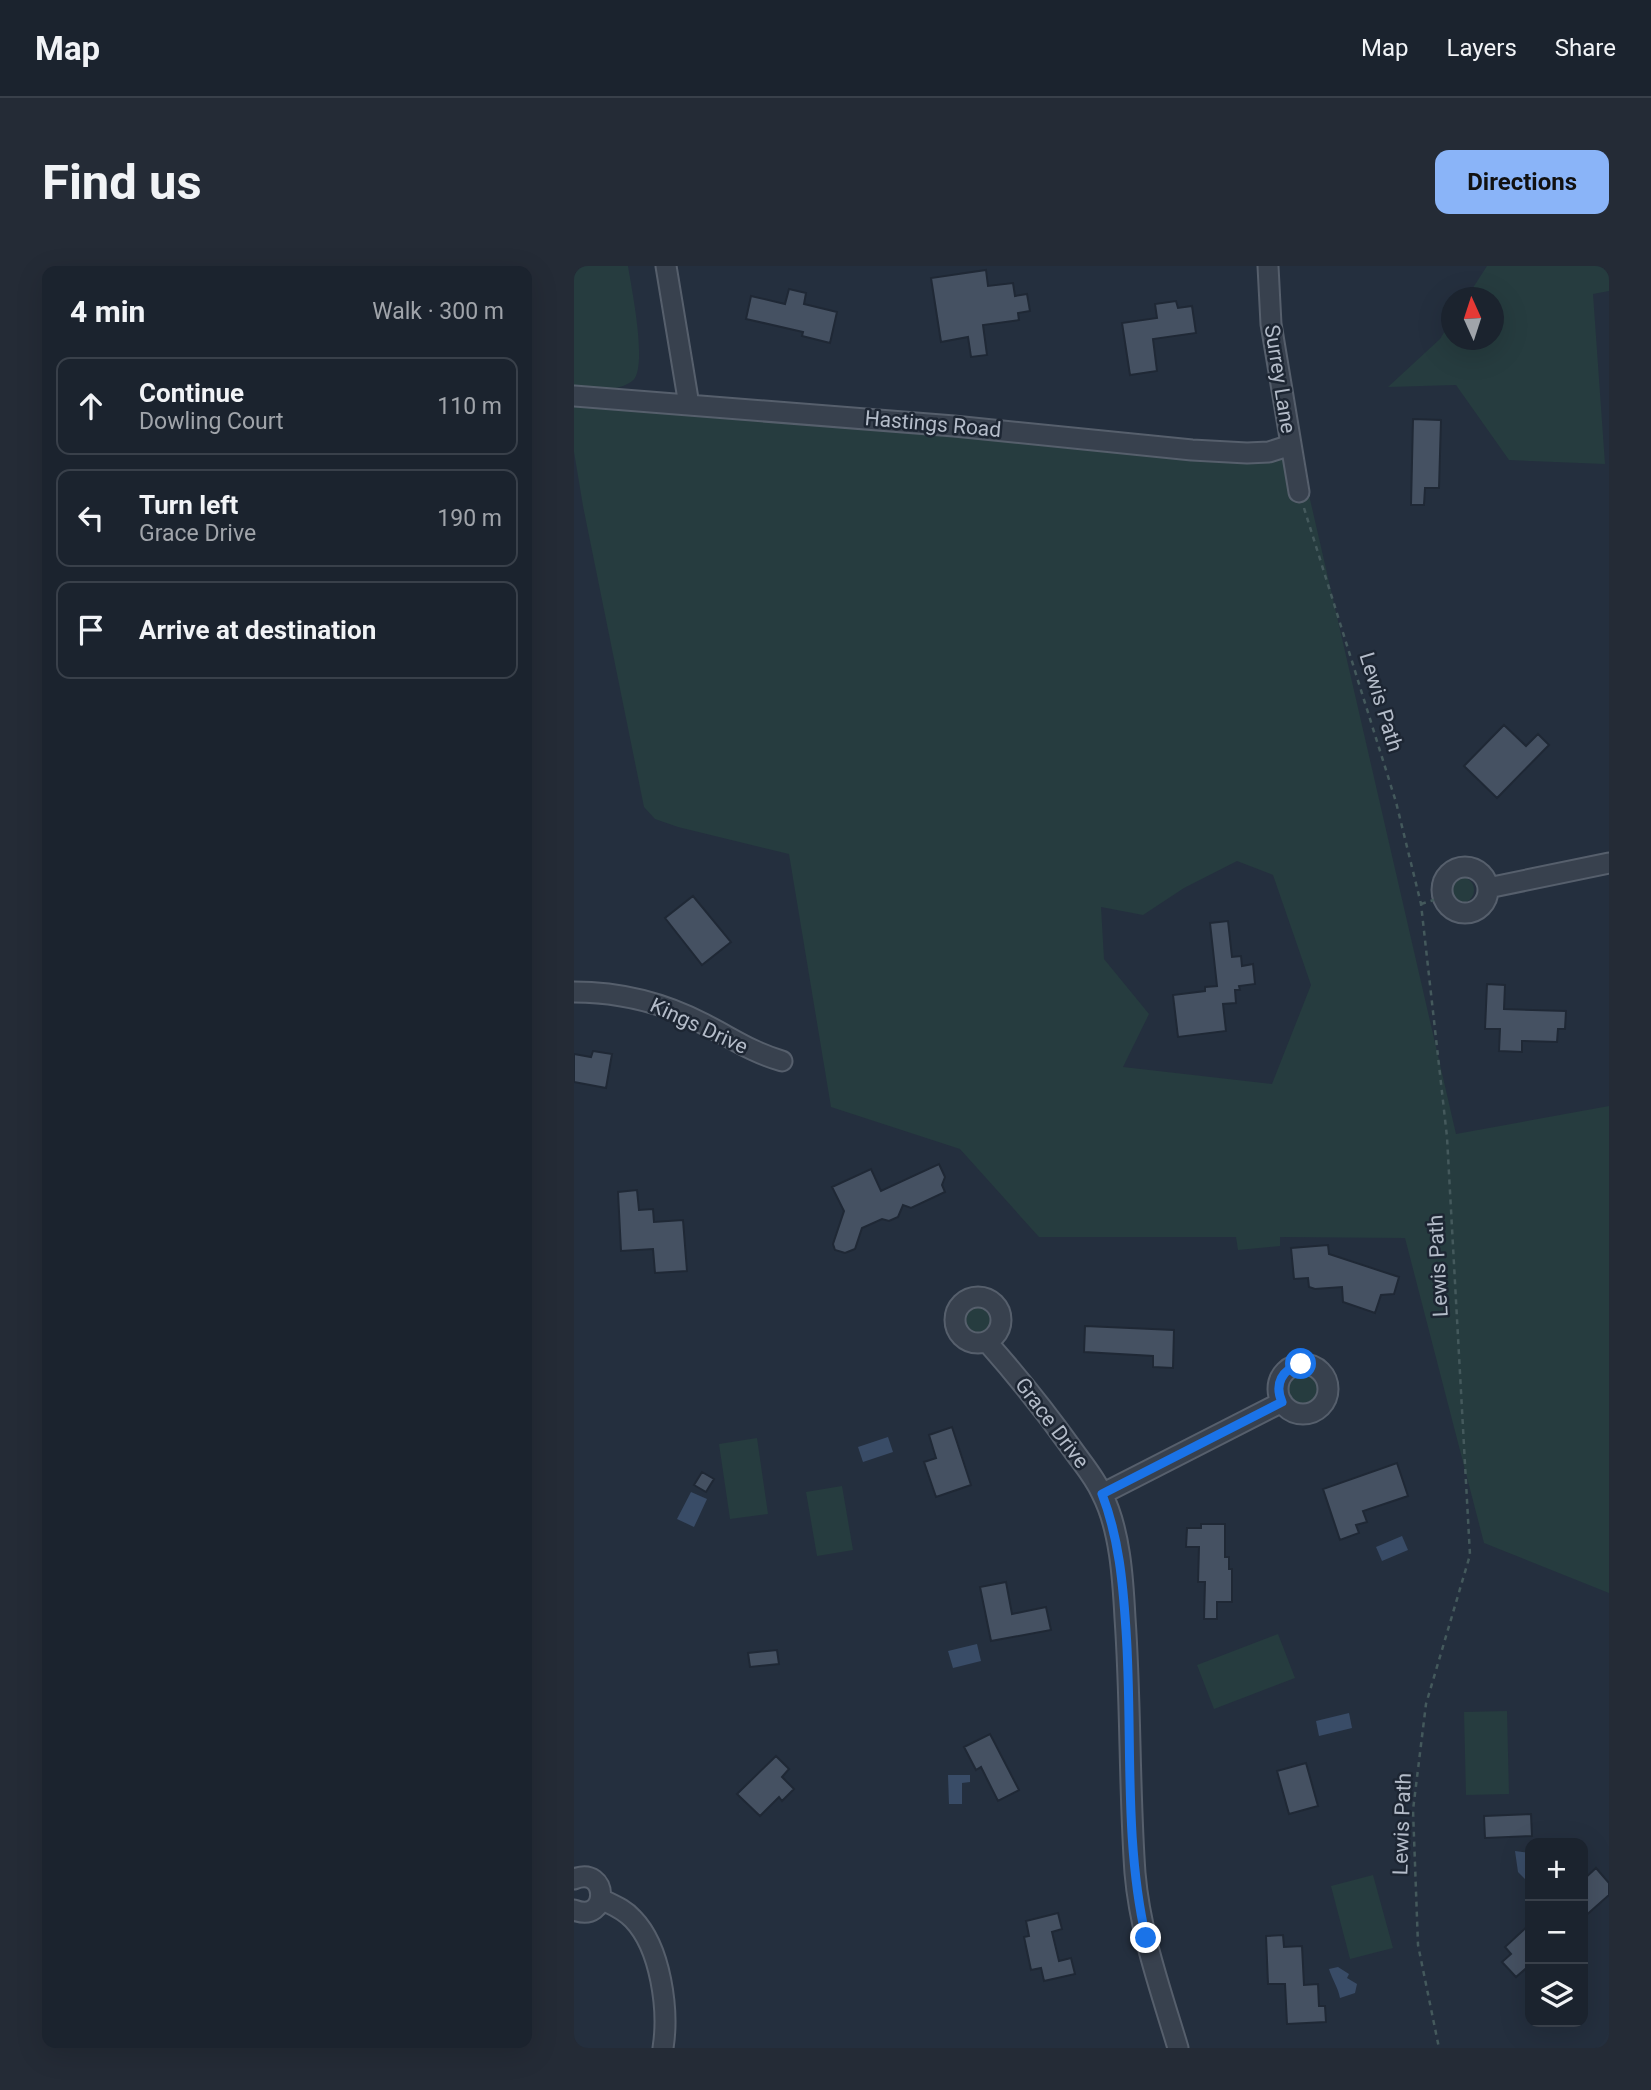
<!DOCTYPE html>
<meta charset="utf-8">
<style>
:root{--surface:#1b232e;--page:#242b36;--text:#f1f3f6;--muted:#a0a4aa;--line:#39404a;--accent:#8ab4f8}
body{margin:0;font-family:Roboto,sans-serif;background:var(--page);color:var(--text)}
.controls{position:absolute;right:21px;bottom:21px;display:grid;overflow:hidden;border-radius:14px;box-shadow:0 7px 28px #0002}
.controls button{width:63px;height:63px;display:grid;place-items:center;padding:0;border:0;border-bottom:2px solid var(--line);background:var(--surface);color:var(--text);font:35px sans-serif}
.compass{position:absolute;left:867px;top:21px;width:63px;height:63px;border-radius:50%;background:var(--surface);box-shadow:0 7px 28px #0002;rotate:357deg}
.stop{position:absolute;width:21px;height:21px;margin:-16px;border:5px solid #1a73e8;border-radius:50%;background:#fff}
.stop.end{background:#1a73e8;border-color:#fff;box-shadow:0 2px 7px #0008}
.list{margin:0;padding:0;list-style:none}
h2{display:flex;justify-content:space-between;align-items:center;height:91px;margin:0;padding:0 28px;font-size:30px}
h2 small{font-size:23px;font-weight:400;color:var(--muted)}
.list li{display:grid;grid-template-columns:46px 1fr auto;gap:21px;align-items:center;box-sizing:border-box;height:98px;margin:0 14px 14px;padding:0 14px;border:2px solid var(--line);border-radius:14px}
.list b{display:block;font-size:26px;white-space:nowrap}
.list p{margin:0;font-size:23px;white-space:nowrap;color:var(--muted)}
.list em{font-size:23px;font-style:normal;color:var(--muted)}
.icon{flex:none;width:38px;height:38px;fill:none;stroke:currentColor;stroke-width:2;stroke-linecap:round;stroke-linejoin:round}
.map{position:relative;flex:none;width:1035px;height:1782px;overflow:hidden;border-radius:14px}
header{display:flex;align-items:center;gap:42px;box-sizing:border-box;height:98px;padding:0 35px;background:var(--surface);border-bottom:2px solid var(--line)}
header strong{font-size:33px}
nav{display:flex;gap:38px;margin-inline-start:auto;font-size:24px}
.intro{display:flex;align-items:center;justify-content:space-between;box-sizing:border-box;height:168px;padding:0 42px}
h1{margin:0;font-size:49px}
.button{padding:18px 32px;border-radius:14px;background:var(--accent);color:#111;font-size:24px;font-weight:700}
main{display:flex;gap:42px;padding:0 42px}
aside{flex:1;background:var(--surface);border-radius:14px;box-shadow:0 7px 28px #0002}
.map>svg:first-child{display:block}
.green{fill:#263c3f;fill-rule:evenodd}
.water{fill:#394c67}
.building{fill:#455162;stroke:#1f2835;stroke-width:2}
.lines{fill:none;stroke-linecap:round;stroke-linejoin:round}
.minor-casing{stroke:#565f6c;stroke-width:23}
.path{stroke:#44595c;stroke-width:2.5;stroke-dasharray:5 5;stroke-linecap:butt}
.minor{stroke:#38414e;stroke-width:19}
.route{stroke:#1a73e8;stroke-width:9}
.labels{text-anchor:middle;stroke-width:5;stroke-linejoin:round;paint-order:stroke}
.street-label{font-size:21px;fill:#b4bcc9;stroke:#1d2633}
</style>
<header>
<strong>Map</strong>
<nav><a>Map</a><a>Layers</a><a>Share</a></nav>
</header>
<div class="intro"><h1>Find us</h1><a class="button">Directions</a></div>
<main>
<aside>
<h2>4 min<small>Walk · 300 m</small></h2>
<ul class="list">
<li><svg class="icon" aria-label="ahead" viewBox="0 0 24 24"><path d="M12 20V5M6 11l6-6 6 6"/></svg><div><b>Continue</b><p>Dowling Court</p></div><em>110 m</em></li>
<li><svg class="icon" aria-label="left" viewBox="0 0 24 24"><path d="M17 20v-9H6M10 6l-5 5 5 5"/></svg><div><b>Turn left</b><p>Grace Drive</p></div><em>190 m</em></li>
<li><svg class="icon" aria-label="arrive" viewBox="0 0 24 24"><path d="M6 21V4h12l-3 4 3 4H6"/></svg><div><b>Arrive at destination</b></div></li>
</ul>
</aside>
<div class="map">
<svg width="1035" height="1782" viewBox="0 0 1035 1782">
<rect width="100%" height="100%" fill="#242f3e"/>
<path class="green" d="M0,0H54C58,25 71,88 62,110C60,115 54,118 49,120C35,126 16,121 0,120Z
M913,0H1035V25L1019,28L1031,198L935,194L882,119L814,121L866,73L877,55L878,74H920V32L893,31Z
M0,130L380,160L724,181L882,868L1035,840V1327L910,1277L831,972L706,971V980L664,984L662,971H465L386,883L257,841L215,588L104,561L81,553L70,541L9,240L0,186ZM663,595L699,609L737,719L698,818L549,801L575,748L530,693L527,641L569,649L610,622Z
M874 624a13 13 0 1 1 26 0a13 13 0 1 1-26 0Z
M386 1052a18 18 0 1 1 36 0a18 18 0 1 1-36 0Z
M709 1123a20 20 0 1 1 40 0a20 20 0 1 1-40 0Z
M183,1172L194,1248L156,1253L145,1178Z
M268,1220L279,1284L243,1290L232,1226Z
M704,1368L721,1412L640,1443L623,1399Z
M933,1445L935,1528L892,1529L890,1446Z
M799,1609L819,1682L776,1693L757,1620Z"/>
<path class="water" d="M314,1171L319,1186L289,1196L284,1181Z
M117,1226L133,1233L120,1261L103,1253Z
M828,1270L834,1284L808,1295L802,1281Z
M403,1378L407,1395L379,1402L374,1385Z
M775,1447L778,1462L745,1470L742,1455Z
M374,1509H396V1516L388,1517V1538H375Z
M941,1585L956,1587V1608L951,1613L944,1606Z
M764,1701L775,1708L773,1712L783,1718L781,1727L766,1732C764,1721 758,1713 755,1703Z"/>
<path class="building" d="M412,4L414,20L439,17L441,30L453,28L456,45L444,47L445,54L409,59L413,89L397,91L394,71L367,76L357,12Z
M215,23L232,27L230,38L263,46L256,77L228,70L229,66L172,53L177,30L211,38Z
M602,35L604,42L618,40L622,67L579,73L583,105L556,109L548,57L583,52L581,38Z
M839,153L867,154L865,222H851L850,239H837Z
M930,459L952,480L964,468L975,479L923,532L890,500Z
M119,630L157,676L128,699L91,652Z
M654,655L658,691L667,690L668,700L679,698L681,718L665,720L666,724H661L662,737L649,738L652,765L604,771L599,729L631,725V721L643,720L636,657Z
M913,718L931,719L930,743L992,745L991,763H984L983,776L948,775V786L925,785L926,763H911Z
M19,785L38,788L32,822L0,816V788L17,791Z
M365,898L371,911L368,919L371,926L337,942L329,939L324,951L315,955L308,953L288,962L281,983L271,987L261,984L259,978L270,945L258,921L297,903L307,925Z
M63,924L65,944L79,943L80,956L109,954L113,1005L81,1007L79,983L47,985L44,926Z
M754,979L755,988L825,1011L820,1028L807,1029L801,1047L769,1036L768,1021L741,1023L735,1021L734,1012L720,1013L717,982Z
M511,1060L600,1064L599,1102L579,1101V1090L510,1086Z
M378,1161L397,1219L362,1231L350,1196L362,1192L355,1169Z
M823,1197L834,1230L789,1245L793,1256L782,1259L785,1267L766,1274L749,1223Z
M128,1206L140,1213L132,1226L120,1219Z
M627,1258H651V1291H655V1303H658V1336H643V1353H630L631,1316H624L625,1281H612L613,1262H627Z
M432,1316L438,1348L472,1341L477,1364L417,1375L406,1321Z
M203,1384L205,1398L176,1401L174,1387Z
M416,1468L445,1524L424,1535L407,1501L402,1504L390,1481Z
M202,1490L215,1503L208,1511L220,1523L208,1535L205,1531L186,1550L163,1528Z
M732,1497L744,1540L715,1548L703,1505Z
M957,1548L958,1570L911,1572L910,1550Z
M1022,1602L1035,1617V1629L1009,1652V1614Z
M484,1647L488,1663L478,1666L485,1695L497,1692L501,1708L470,1715L467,1702L457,1704L450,1671L455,1670L452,1655Z
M956,1658V1699L942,1711L928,1696L937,1688L931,1681Z
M709,1669L710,1681L728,1680L730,1719L744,1718L745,1740H751L752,1756L713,1758L711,1718H694L692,1670Z"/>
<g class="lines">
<g class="minor-casing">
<path id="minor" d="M92,0L115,139
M694,0L697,58L725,226
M0,130L380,160L618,184L673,187L695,186L717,179
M868 624a23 23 0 1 1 46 0a23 23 0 1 1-46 0Z
M914,622L1035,597
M0,726C45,726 90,737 130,758C158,772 177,786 208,795
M381 1054a23 23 0 1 1 46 0a23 23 0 1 1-46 0Z
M413,1076C443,1110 472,1146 499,1184C509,1198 521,1212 528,1228C546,1263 549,1313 551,1352C557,1437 555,1522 561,1607C566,1667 587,1725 604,1782
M704 1123a25 25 0 1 1 50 0a25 25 0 1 1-50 0Z
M528,1228L708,1136
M0,1613C35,1599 36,1658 0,1644
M27,1633C39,1639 50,1643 59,1653C87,1682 95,1744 89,1782"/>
</g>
<path class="path" d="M730,242L822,536L847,638L873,871L896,1289L852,1438L839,1544L844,1679L865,1782
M847,638L869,631"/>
<use href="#minor" class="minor"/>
</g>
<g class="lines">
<path class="route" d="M572,1672C549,1572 559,1466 552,1364C549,1318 545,1272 528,1228L708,1136C700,1118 708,1103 727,1098"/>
</g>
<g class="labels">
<g class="street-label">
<text transform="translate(706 113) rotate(81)" y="7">Surrey Lane</text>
<text transform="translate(359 158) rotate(5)" y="7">Hastings Road</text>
<text transform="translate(807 436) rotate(73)" y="7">Lewis Path</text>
<text transform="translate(125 760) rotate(25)" y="7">Kings Drive</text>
<text transform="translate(864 1000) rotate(-93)" y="7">Lewis Path</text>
<text transform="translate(478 1157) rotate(53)" y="7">Grace Drive</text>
<text transform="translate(828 1558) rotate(-88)" y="7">Lewis Path</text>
</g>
</g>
</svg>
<div class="controls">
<button>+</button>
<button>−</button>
<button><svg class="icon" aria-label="layers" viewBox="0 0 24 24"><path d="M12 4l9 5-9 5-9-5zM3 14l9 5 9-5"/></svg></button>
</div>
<svg class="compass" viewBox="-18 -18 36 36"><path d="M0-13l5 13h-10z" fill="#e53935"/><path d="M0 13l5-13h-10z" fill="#a0a4aa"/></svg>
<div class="stop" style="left:727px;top:1098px"></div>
<div class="stop end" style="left:572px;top:1672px"></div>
</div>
</main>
